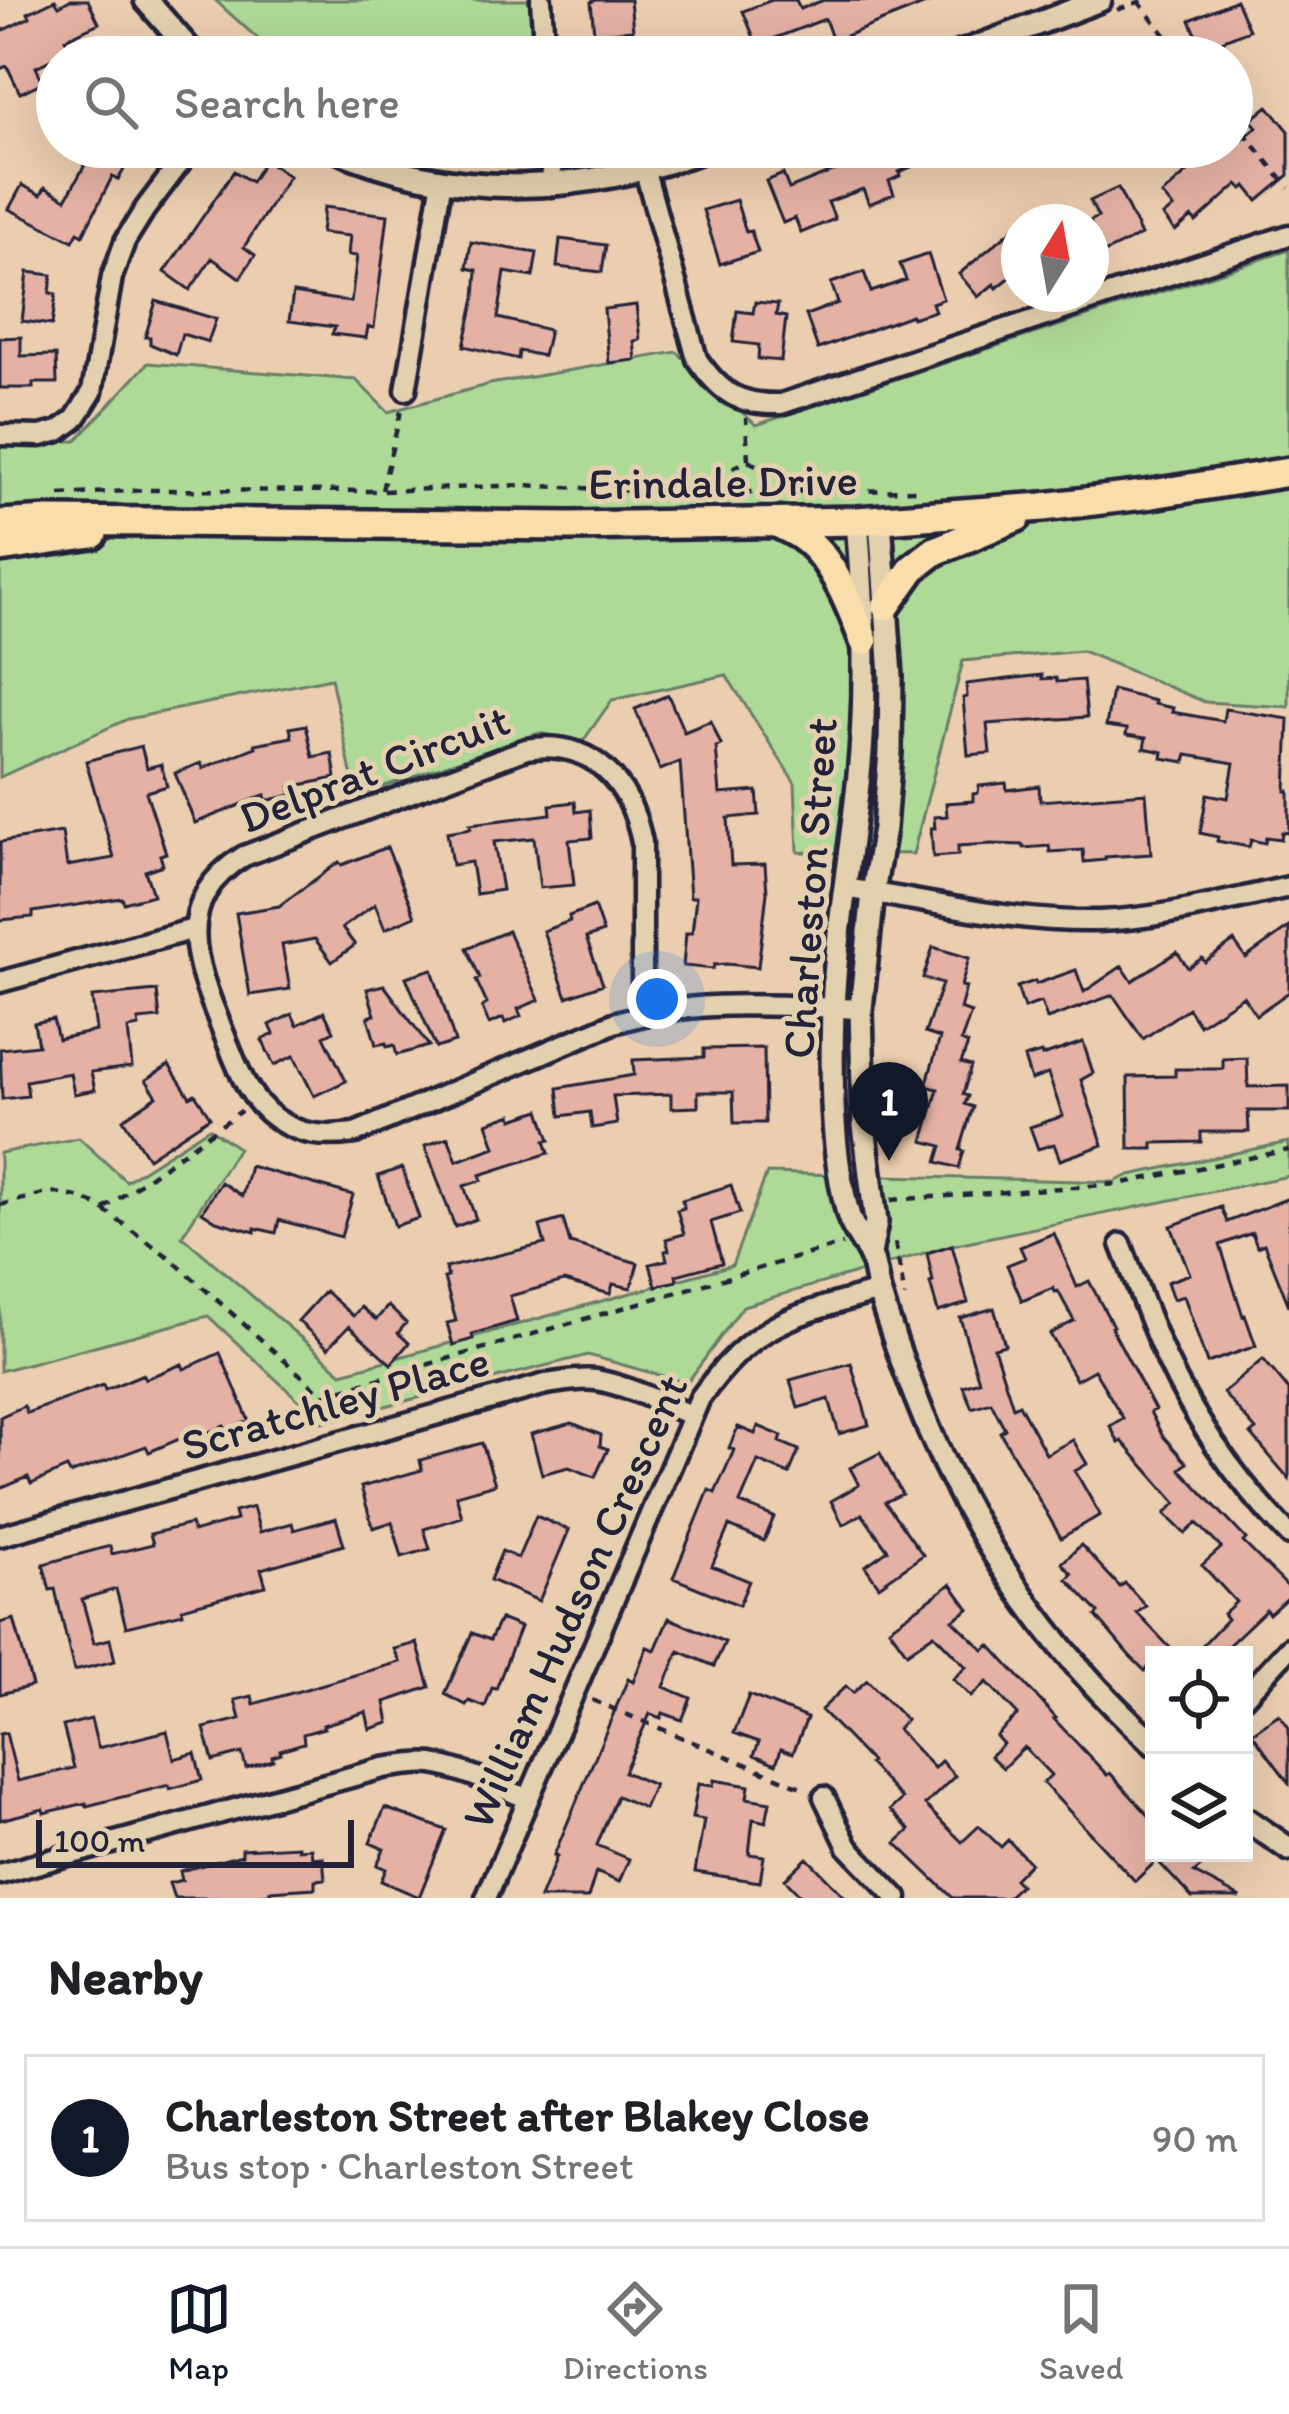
<!DOCTYPE html>
<meta charset="utf-8">
<style>
:root{--surface:#fff;--page:#f6f6f6;--text:#202124;--muted:#757577;--line:#e0e0e0;--accent:#111827}
body{margin:0;font-family:Itim,sans-serif;background:var(--page);color:var(--text)}
.controls{position:absolute;right:36px;bottom:36px;display:grid;overflow:hidden;border-radius:0px;box-shadow:0 12px 48px #0002}
.controls button{width:108px;height:108px;display:grid;place-items:center;padding:0;border:0;border-bottom:3px solid var(--line);background:var(--surface);color:var(--text);font:60px sans-serif}
.compass{position:absolute;left:1001px;top:204px;width:108px;height:108px;border-radius:50%;background:var(--surface);box-shadow:0 12px 48px #0002;rotate:11deg}
.scale{position:absolute;left:36px;bottom:30px;width:318px;box-sizing:border-box;padding-left:12px;border:6px solid #22223b;border-top:0;font-size:33px;line-height:42px;white-space:nowrap;color:#22223b;-webkit-text-stroke:9px #e3d0ae;paint-order:stroke}
.you{position:absolute;left:657px;top:999px;width:42px;height:42px;margin:-30px;border:9px solid #fff;border-radius:50%;background:#1a73e8;box-shadow:0 0 0 18px #1a73e833}
.badge{display:grid;place-items:center;width:78px;height:78px;border-radius:50%;background:var(--accent);color:#fff;font-size:39px;font-weight:700}
.pin{position:absolute;translate:-50% -99px;filter:drop-shadow(0 3px 6px #0008)}
.pin::after{content:'';position:absolute;top:63px;width:42px;height:36px;background:inherit;clip-path:polygon(0 0,100% 0,50% 100%)}
.list{margin:0;padding:0;list-style:none}
h2{display:flex;justify-content:space-between;align-items:center;height:156px;margin:0;padding:0 48px;font-size:51px}
h2 small{font-size:39px;font-weight:400;color:var(--muted)}
.list li{display:grid;grid-template-columns:78px 1fr auto;gap:36px;align-items:center;box-sizing:border-box;height:168px;margin:0 24px 24px;padding:0 24px;border:3px solid var(--line);border-radius:0px}
.list b{display:block;font-size:45px;white-space:nowrap}
.list p{margin:0;font-size:39px;white-space:nowrap;color:var(--muted)}
.list em{font-size:39px;font-style:normal;color:var(--muted)}
.icon{flex:none;width:66px;height:66px;fill:none;stroke:currentColor;stroke-width:2;stroke-linecap:round;stroke-linejoin:round}
.map{position:relative;flex:none;width:1289px;height:1898px;overflow:hidden}
.search{position:absolute;background:var(--surface);box-shadow:0 12px 48px #0002;left:36px;right:36px;top:36px;height:132px;display:flex;align-items:center;gap:30px;box-sizing:border-box;padding:0 42px;border-radius:66px;color:var(--muted);font-size:45px}
.sheet{height:348px;background:var(--surface)}
nav{display:flex;justify-content:space-around;align-items:center;box-sizing:border-box;height:168px;border-top:3px solid var(--line);background:var(--surface);font-size:33px;color:var(--muted)}
nav a{display:grid;justify-items:center;gap:6px}
nav .on{color:var(--accent)}
.map>svg:first-child{display:block}
.green{fill:#afd997;stroke:#687e69;stroke-width:3}
.building{fill:#e4b1a4;stroke:#22223b;stroke-width:3}
.lines{fill:none;stroke-linecap:round;stroke-linejoin:round}
.minor-casing{stroke:#22223b;stroke-width:27}
.tertiary-casing{stroke:#22223b;stroke-width:30}
.primary-casing{stroke:#22223b;stroke-width:36}
.path{stroke:#22223b;stroke-width:4.5;stroke-dasharray:9 9;stroke-linecap:butt}
.minor{stroke:#e3d0ae;stroke-width:18}
.tertiary{stroke:#e3d0ae;stroke-width:21}
.primary{stroke:#f9deab;stroke-width:27}
.labels{text-anchor:middle;stroke-width:10;stroke-linejoin:round;paint-order:stroke}
.street-label{font-size:45px;fill:#22223b;stroke:#e3d0ae}
</style>
<div class="map">
<svg width="1289" height="1898" viewBox="0 0 1289 1898">
<rect width="100%" height="100%" fill="#ebcdaf"/>
<filter id="ink" filterUnits="userSpaceOnUse"><feTurbulence type="fractalNoise" baseFrequency=".00833" numOctaves="2"/><feDisplacementMap in="SourceGraphic" scale="24" xChannelSelector="R" yChannelSelector="G"/><feConvolveMatrix kernelMatrix="1 2 1 2 8 2 1 2 1" color-interpolation-filters="sRGB"/></filter>
<g filter="url(#ink)">
<path class="green" d="M215,0H544L545,57H278Z
M1289,250V707L1205,702L1082,651L963,661L913,854L798,852L795,783L726,675L612,700L583,741L539,733L356,796L331,678L128,719L0,777V441H76L148,363L356,380L388,412L490,384L677,352L756,425Z
M209,1128L238,1148L182,1236L342,1373L732,1265L767,1173L1114,1182L1130,1175L1289,1142V1176L952,1245L743,1306L687,1383L588,1355L322,1422L208,1316L0,1371V1153L79,1138L126,1181Z"/>
<path class="building" d="M55,0L59,6L70,0H88L99,23L65,39L71,50L36,67L43,82L20,93L7,66L0,69V32L30,17L28,13Z
M596,0H630L633,30L594,33L591,2Z
M772,0H796L800,9L824,0L933,1L833,41L825,19L757,45L743,11Z
M1236,0L1249,30L1202,49L1190,20Z
M1268,106L1289,131V175L1258,201L1246,186L1243,189L1238,184L1196,222L1192,217L1175,231L1163,216L1173,208L1162,195L1208,154L1215,162L1257,127L1251,120Z
M95,147H108L130,159L118,180L112,177L83,235L78,232L73,241L9,209L22,185L41,195L45,187L66,199Z
M865,147H958L899,172L900,176L889,181L894,194L869,204L863,189L828,202L835,219L801,233L795,218L783,223L766,181L783,174L789,189L844,167L840,157Z
M265,160L289,176L244,247L255,255L240,278L212,258L190,290L165,272L234,171L251,182Z
M1118,188L1141,235L1102,254L1091,230V222H1088L1098,217L1090,201Z
M736,200L746,232L751,231L758,252L720,264L703,210Z
M324,207L388,215L374,328L368,327L366,338L332,334L335,327L289,321L293,293L351,302L357,256L348,255L350,236L321,233Z
M1019,224V270L997,288L994,284L978,297L959,274Z
M560,239L606,245L602,272L557,267Z
M471,242L537,253L533,277L505,272L498,318L549,330L543,356L519,351L518,359L464,346L475,298L477,270L467,268Z
M928,254L943,299L932,303L935,311L912,318L911,315L818,349L806,315L838,303L831,283L864,272L871,292L906,280L900,264Z
M28,272L52,275L50,293L56,294L52,325L22,321Z
M156,301L216,319L208,342L182,334L176,355L150,344V337H145Z
M755,302L778,304L776,315L786,317L781,361L758,359L759,345L733,342L737,311L753,313Z
M636,305L640,340L634,341L636,360L609,363L604,309Z
M21,337V356L56,355L57,383H33V388H0V338Z
M1042,675V679L1056,678L1057,682L1083,680L1087,717L987,724L990,753L968,755L963,698L967,697L966,684Z
M1112,690L1155,701L1154,704L1173,708L1172,712L1223,721L1225,709L1289,719L1286,791H1289V833L1282,832L1281,839L1266,837L1265,843L1251,840L1249,847L1217,841L1218,837L1200,833L1207,794L1228,798L1234,763L1187,755L1185,762L1162,758L1163,752L1144,748L1146,738L1126,735L1127,729L1106,726Z
M668,695L684,732L711,721L721,745L716,747L720,794L757,791L759,815L728,818L731,865L765,864L767,893L758,967L726,964L714,965L713,969L683,966L686,933H692L696,897H690L680,762L660,770L635,709Z
M306,725L313,757L332,753L336,778L290,787L292,795L266,801L265,795L195,823L175,773L201,763L203,768L256,747L255,744L292,737L290,728Z
M141,746L147,768L161,764L167,786L146,792L166,853L160,855L163,865L145,871L153,895L124,903L122,898L33,912V917L0,920V842L62,832L67,866L114,858L86,761Z
M1006,783L1007,790L1039,786L1040,801L1146,793L1151,854L1105,857V860L1084,862L1083,850L1050,852L1049,846L1024,848L1023,845L992,844L958,846V855L933,857L931,828H935L934,817L947,816L946,803L973,801V794L978,793L979,786Z
M575,802L576,812L590,810L592,838L569,840L574,885L540,888L534,838L494,842L502,890L476,894L471,862L452,865L447,832L471,828L470,824L551,814L550,805Z
M387,847L415,916L385,929L375,904L342,928L355,945L332,962L315,939L282,945L290,989L250,995L236,913L279,906L339,862L342,865Z
M594,906L603,932L586,938L603,984L567,997L543,931L570,921L569,916Z
M1289,927V992L1256,1015L1243,996L1199,1025L1188,1008L1143,1039L1113,995L1047,1019L1041,1002L1024,1008L1017,987L1035,981L1036,984L1076,970L1084,992L1122,966L1132,981L1177,952L1188,968L1202,958L1205,962L1234,941L1246,958Z
M508,931L539,1000L518,1009L521,1016L505,1023L503,1018L489,1024L482,1007L487,1004L476,980L480,978L467,948Z
M933,947L969,958L961,986L966,987L960,1009L971,1013L961,1041L968,1044L961,1063L971,1066L963,1094L968,1096L965,1104L973,1107L960,1150L964,1151L959,1168L937,1162L942,1146L923,1141L938,1089L926,1086L940,1038L925,1033L942,984L923,978Z
M432,969L455,1042L436,1048L406,977Z
M384,985L429,1046L397,1055L394,1045L387,1047L386,1043L376,1045L368,1017L375,1015L367,989Z
M157,991L160,1018L138,1020L139,1027L128,1029L132,1067L91,1072L95,1090L74,1094L70,1073L26,1081L28,1096L2,1099L0,1049L38,1045L34,1023L53,1019L58,1039L96,1031L92,997Z
M324,1012L334,1031L324,1036L346,1081L314,1096L294,1056L274,1065L262,1040L274,1034L270,1025L292,1014L297,1025Z
M1083,1042L1093,1073L1081,1080L1103,1145L1060,1160L1054,1144L1038,1149L1030,1127L1063,1116L1048,1074L1031,1080L1024,1058L1041,1053L1042,1056Z
M764,1048L765,1123H734L733,1092H698V1107L671,1108V1094L613,1096L617,1124L592,1128L590,1112L561,1116L558,1088L634,1075L633,1060L704,1057V1049Z
M1247,1058L1248,1087L1289,1086V1111H1248L1249,1132H1201V1142L1153,1143V1149H1129L1128,1077L1175,1076V1069H1223V1059Z
M169,1065L190,1097L195,1094L210,1117L148,1158L123,1119L157,1096L146,1080Z
M540,1110L550,1140L545,1141L549,1153L480,1175L482,1180L464,1186L476,1219L455,1227L425,1146L448,1137L457,1161L495,1147L487,1123L512,1114L513,1119Z
M250,1166L353,1195L341,1237L279,1220L276,1233L255,1228V1232L216,1221L202,1212L221,1182L242,1196Z
M402,1168L419,1218L395,1226L378,1176Z
M731,1185L740,1213L711,1222L722,1263L676,1275L677,1281L656,1286L650,1264L667,1260L665,1251L669,1250L666,1239L684,1234L677,1210L684,1208L682,1200Z
M1289,1198V1306L1264,1244L1257,1247L1252,1233L1220,1245L1243,1316L1245,1315L1256,1346L1207,1363L1184,1296L1173,1299L1167,1282L1190,1274L1171,1226L1221,1207L1227,1222Z
M563,1219L570,1243L638,1263L631,1288L613,1284L610,1294L564,1281L510,1296L517,1321L472,1334L473,1339L453,1345L447,1323L456,1321L444,1278L448,1277L445,1268L545,1244L540,1226Z
M1054,1233L1077,1287L1089,1281L1113,1326L1111,1327L1155,1410L1150,1412L1162,1435L1187,1463L1180,1469L1246,1539L1243,1542L1289,1588V1596L1269,1614L1266,1610L1218,1655H1193L1227,1619L1223,1614L1236,1602L1202,1565L1221,1548L1197,1523L1185,1534L1165,1514L1176,1503L1122,1441L1119,1443L1110,1426L1123,1418L1094,1370L1076,1380L1050,1334L1074,1321L1058,1291L1055,1292L1053,1288L1022,1301L1007,1265L1025,1258L1020,1247Z
M952,1245L968,1303L938,1312L930,1283L933,1282L927,1253Z
M325,1291L353,1316L361,1307L376,1320L388,1306L406,1323L398,1333L409,1343L391,1364L349,1326L328,1348L298,1321Z
M994,1308L1005,1345L994,1348L1013,1407L1019,1404L1046,1454L1073,1440L1087,1464L1075,1471L1100,1515L1061,1538L1000,1432L1005,1429L991,1402L972,1408L963,1386L979,1381L960,1318Z
M220,1353L249,1421L226,1430L224,1426L187,1441L186,1436L149,1452L146,1446L70,1474L67,1468L31,1484L28,1477L0,1489V1417L24,1406L27,1413L103,1385L105,1390L143,1374L145,1379L182,1364L184,1369Z
M1263,1359L1289,1390V1479L1251,1434L1256,1430L1223,1393Z
M851,1363L869,1425L839,1434L829,1399L798,1408L790,1380Z
M572,1423L601,1435L600,1446L608,1449L595,1477L569,1467L542,1474L531,1434Z
M758,1426L782,1436L780,1442L799,1450L789,1474L758,1461L740,1503L774,1517L764,1541L729,1526L712,1566L749,1581L739,1605L673,1578L709,1490L715,1493L734,1450L729,1448L738,1427L755,1434Z
M482,1443L495,1484L456,1495L462,1517L424,1529L430,1549L402,1557L392,1522L373,1528L361,1487L422,1470L420,1460Z
M880,1453L902,1494L885,1502L923,1555L879,1586L865,1566L888,1550L862,1514L843,1525L831,1501L859,1485L850,1468Z
M253,1507L260,1532L292,1523L294,1530L336,1518L344,1545L261,1569L266,1586L182,1608L183,1613L126,1627L116,1589L82,1599L94,1643L110,1639L115,1661L74,1671L55,1589L50,1590L43,1564L110,1546L112,1554L153,1544L150,1534L191,1524L193,1532L236,1520L234,1512Z
M536,1516L569,1530L539,1601L490,1580L502,1551L518,1558Z
M1081,1545L1120,1587L1125,1583L1146,1606L1137,1613L1177,1655H1154V1662L1145,1671L1129,1655L1096,1616L1099,1613L1067,1579L1072,1574L1062,1563Z
M951,1584L969,1609L953,1620L984,1650L990,1645L1056,1718L1054,1719L1107,1775L1110,1773L1154,1821V1853H1192L1203,1865L1194,1873L1241,1898H1192L1154,1857V1863L1135,1881L1043,1783L1051,1775L1024,1747L1003,1768L990,1756L1003,1744L996,1736L1018,1715L987,1682L971,1697L953,1679L966,1667L934,1634L907,1653L889,1628Z
M669,1618L725,1642L714,1666L679,1651L664,1687L691,1698L682,1720L663,1713L661,1718L650,1714L624,1772L654,1785L644,1808L617,1796L597,1845L629,1859L619,1882L596,1872L588,1898H540L557,1856L554,1855L628,1679L633,1682L647,1647L655,1650Z
M14,1619L32,1686L0,1694V1623Z
M500,1619L520,1627L496,1689L492,1688L485,1707L469,1701L466,1705L445,1694L472,1633L490,1640Z
M417,1643L430,1687L385,1702L389,1723L370,1729L366,1712L323,1725L324,1728L303,1734L304,1743L280,1750L281,1753L272,1756L273,1760L246,1768L242,1753L213,1761L204,1728L240,1719L235,1700L252,1696L254,1704L400,1662L394,1649Z
M867,1680L906,1720L897,1729L934,1768L941,1761L955,1776L925,1805L962,1842L979,1826L1001,1847L1008,1840L1030,1863L1014,1879L1020,1885L1006,1898H953L896,1843L910,1830L890,1810L902,1799L869,1764L871,1762L821,1710L846,1686L853,1693Z
M749,1695L807,1718L793,1753L781,1749L776,1764L754,1755L759,1742L734,1733Z
M1279,1714L1289,1728V1783L1252,1733Z
M91,1719L98,1748L167,1731L174,1759L195,1753L202,1780L170,1789L169,1785L87,1806L86,1803L44,1813L43,1809L0,1820V1734L6,1733L18,1781L74,1768L63,1726Z
M714,1780L749,1786L747,1798L770,1802L766,1822L753,1819L749,1854L764,1856L760,1882L695,1872L704,1820L692,1818L698,1784L713,1786Z
M385,1808L446,1830L419,1897L381,1881L386,1869L377,1865L384,1849L370,1843Z
M298,1846V1849L311,1848L312,1858L323,1857L325,1879L315,1880V1888L270,1891V1894L239,1898H174L169,1883L182,1880L180,1871L242,1855V1849Z
M807,1858L846,1898H803L785,1879Z"/>
<g class="lines">
<g class="minor-casing">
<path id="minor" d="M541,0L545,57
M550,147L552,186
M645,171L697,359C721,394 739,405 781,404L1289,235
M406,390L442,180
M0,435L41,436L59,431L75,419L92,392L112,277L125,241L145,209L192,147
M844,888C929,901 1013,923 1099,921C1163,919 1227,900 1289,887
M0,982L194,929
M642,1014V842C630,782 592,738 526,749L244,856C165,904 200,973 226,1039C238,1068 248,1099 275,1118C300,1136 325,1137 355,1133L614,1023C697,997 775,1006 861,1009
M1121,1244C1136,1282 1149,1321 1166,1358C1196,1424 1239,1483 1289,1535
M0,1536L546,1384C562,1382 579,1378 596,1380C629,1386 660,1402 690,1415
M1244,1697L1289,1648
M824,1797L848,1847L897,1898
M0,1874L383,1768C399,1766 417,1762 433,1764C466,1770 497,1786 528,1799
M486,1898L700,1398C756,1321 792,1316 879,1291"/>
</g>
<g class="tertiary-casing">
<path id="tertiary" d="M146,0L196,57
M950,57L1100,0
M329,147C455,202 586,195 712,147
M857,521C864,608 868,697 858,784C850,859 836,934 833,1010C831,1075 831,1154 849,1217C854,1232 865,1243 871,1257C875,1268 876,1281 879,1292C890,1327 902,1362 915,1395C965,1527 1049,1650 1154,1744
M870,1254L876,1222L864,1125L861,1009L873,893L884,828L890,752L891,676L880,520
M1244,1818L1289,1849"/>
</g>
<g class="primary-casing">
<path id="primary" d="M0,524L48,521L571,526L857,521L1043,507L1152,494L1289,472
M779,524C788,529 798,533 805,539C833,560 852,609 864,641
M0,548L93,534
M886,606L913,568L935,551L1017,517"/>
</g>
<path class="path" d="M1138,1L1183,57
M1117,10L1144,0
M906,57L934,46
M1232,118L1289,188
M298,147L312,155
M728,158L756,147
M748,461L807,491
M382,490L402,407
M683,490L748,461L746,418
M60,495L144,490L382,491L523,485L677,493L918,490
M891,1200L1118,1184L1289,1150
M0,1205L51,1192L77,1197L97,1205L170,1258L323,1395L843,1244
M104,1209L241,1111
M895,1243L905,1297
M592,1700L808,1790"/>
<use href="#minor" class="minor"/>
<use href="#tertiary" class="tertiary"/>
<use href="#primary" class="primary"/>
</g>
</g>
<g class="labels">
<g class="street-label">
<text transform="translate(723 481) rotate(-1)" y="16">Erindale Drive</text>
<text transform="translate(374 768) rotate(-21)" y="16">Delprat Circuit</text>
<text transform="translate(809 888) rotate(-86)" y="16">Charleston Street</text>
<text transform="translate(335 1402) rotate(-16)" y="16">Scratchley Place</text>
<text transform="translate(574 1601) rotate(-66)" y="16">William Hudson Crescent</text>
</g>
</g>
</svg>
<div class="controls">
<button><svg class="icon" aria-label="locate" viewBox="0 0 24 24"><circle cx="12" cy="12" r="6"/><path d="M12 2v4M12 18v4M2 12h4M18 12h4"/></svg></button>
<button><svg class="icon" aria-label="layers" viewBox="0 0 24 24"><path d="M12 4l9 5-9 5-9-5zM3 14l9 5 9-5"/></svg></button>
</div>
<svg class="compass" viewBox="-18 -18 36 36"><path d="M0-13l5 13h-10z" fill="#e53935"/><path d="M0 13l5-13h-10z" fill="#757577"/></svg>
<div class="scale">100 m</div>
<div class="you"></div>
<div class="pin badge" style="left:889px;top:1161px">1</div>
<div class="search"><svg class="icon" aria-label="search" viewBox="0 0 24 24"><circle cx="10" cy="10" r="6"/><path d="M15 15l6 6"/></svg>Search here</div>
</div>
<section class="sheet">
<h2>Nearby<small></small></h2>
<ul class="list">
<li><span class="badge">1</span><div><b>Charleston Street after Blakey Close</b><p>Bus stop · Charleston Street</p></div><em>90 m</em></li>
</ul>
</section>
<nav>
<a class="on"><svg class="icon" aria-label="map" viewBox="0 0 24 24"><path d="M3 6l6-2 6 2 6-2v14l-6 2-6-2-6 2zM9 4v14M15 6v14"/></svg>Map</a>
<a><svg class="icon" aria-label="directions" viewBox="0 0 24 24"><path d="M12 3l9 9-9 9-9-9zM9 14v-3h6M13 9l2 2-2 2"/></svg>Directions</a>
<a><svg class="icon" aria-label="saved" viewBox="0 0 24 24"><path d="M7 4h10v16l-5-4-5 4z"/></svg>Saved</a>
</nav>
